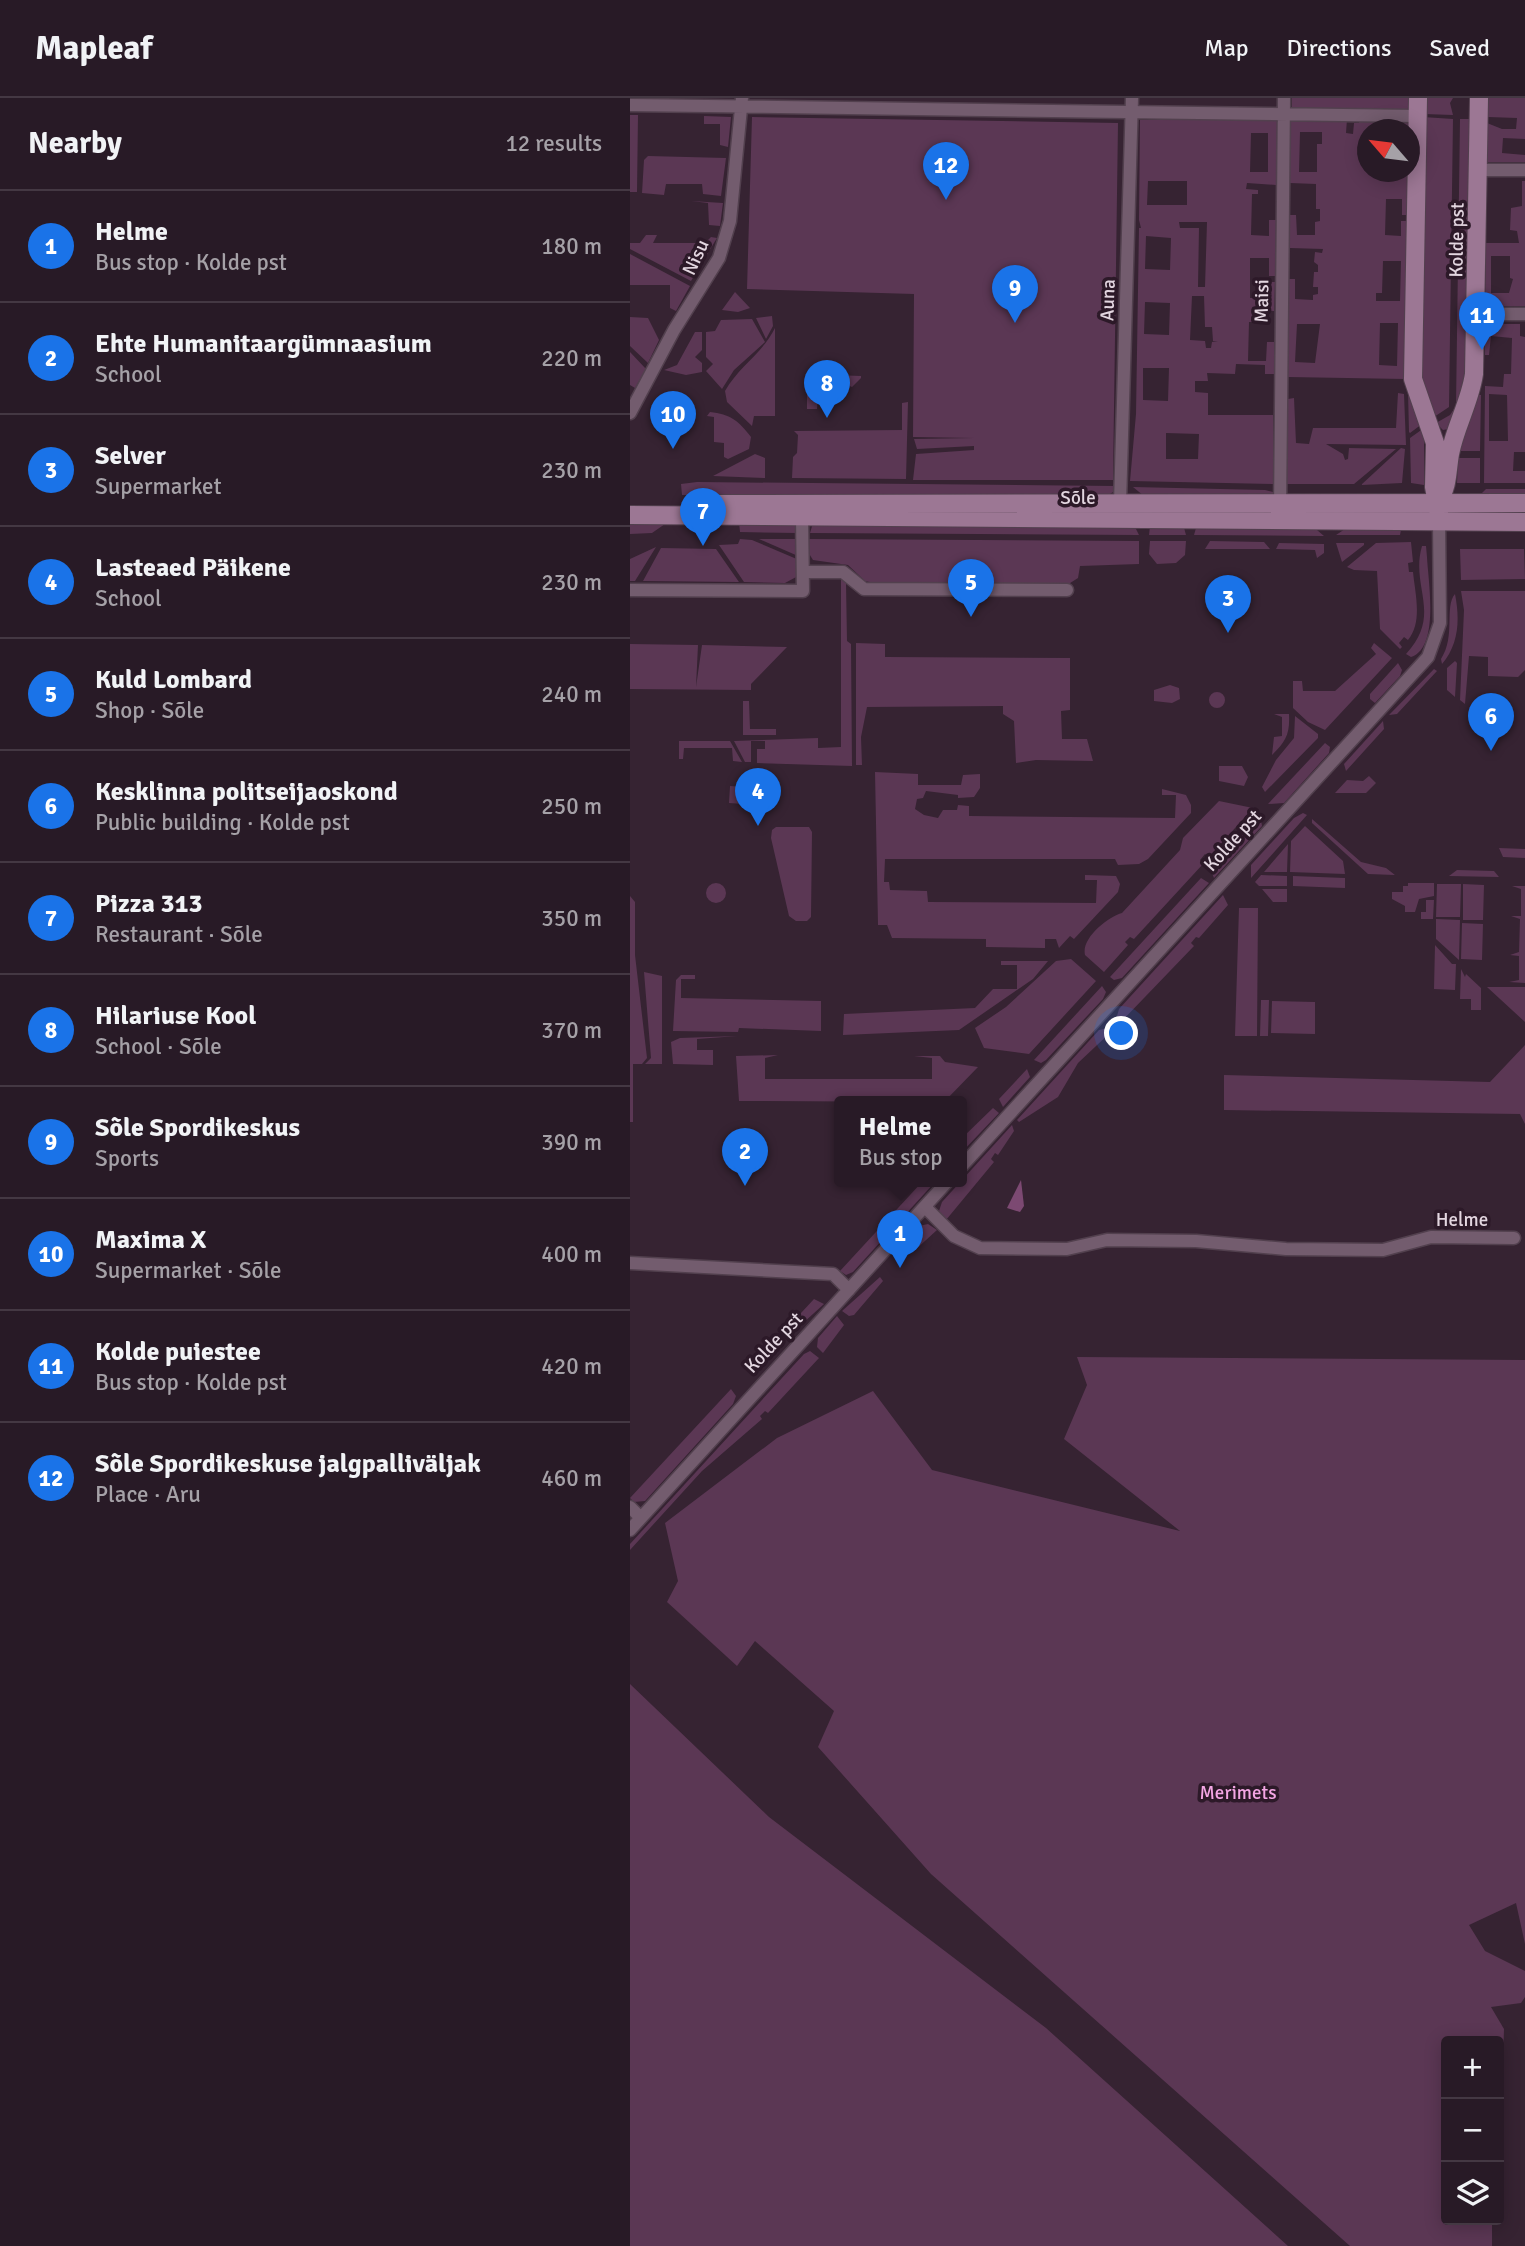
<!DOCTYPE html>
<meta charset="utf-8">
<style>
:root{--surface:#281a26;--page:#30232e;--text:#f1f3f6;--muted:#a5a1a7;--line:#443843;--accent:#1a73e8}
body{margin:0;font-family:Signika,sans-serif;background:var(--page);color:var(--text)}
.controls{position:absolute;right:21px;bottom:21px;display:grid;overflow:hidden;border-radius:7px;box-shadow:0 4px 18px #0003}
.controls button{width:63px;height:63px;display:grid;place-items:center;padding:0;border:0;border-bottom:2px solid var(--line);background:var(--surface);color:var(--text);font:35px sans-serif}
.compass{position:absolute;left:727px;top:21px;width:63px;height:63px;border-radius:50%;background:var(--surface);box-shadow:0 4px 18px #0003;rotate:298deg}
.you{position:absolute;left:492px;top:936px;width:24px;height:24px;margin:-18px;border:5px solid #fff;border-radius:50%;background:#1a73e8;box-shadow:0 0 0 10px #1a73e833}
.badge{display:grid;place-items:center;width:46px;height:46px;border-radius:50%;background:var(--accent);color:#fff;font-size:23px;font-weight:700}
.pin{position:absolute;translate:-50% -58px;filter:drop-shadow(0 2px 4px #0008)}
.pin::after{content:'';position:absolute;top:37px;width:24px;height:21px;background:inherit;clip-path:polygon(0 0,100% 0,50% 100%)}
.popup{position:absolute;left:204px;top:998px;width:133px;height:91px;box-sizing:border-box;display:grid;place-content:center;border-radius:7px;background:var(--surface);filter:drop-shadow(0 2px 5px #0005);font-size:23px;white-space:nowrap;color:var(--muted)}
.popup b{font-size:26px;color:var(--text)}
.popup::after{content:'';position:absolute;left:50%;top:100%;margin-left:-14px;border:14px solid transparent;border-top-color:var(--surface)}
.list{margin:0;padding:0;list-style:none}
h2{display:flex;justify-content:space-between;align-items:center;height:91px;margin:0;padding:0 28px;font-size:30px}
h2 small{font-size:23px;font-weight:400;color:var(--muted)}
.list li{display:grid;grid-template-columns:46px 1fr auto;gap:21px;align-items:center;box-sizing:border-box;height:112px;padding:0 28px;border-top:2px solid var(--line)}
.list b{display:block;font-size:26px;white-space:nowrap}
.list p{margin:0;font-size:23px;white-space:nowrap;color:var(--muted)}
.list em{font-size:23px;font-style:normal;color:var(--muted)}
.icon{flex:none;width:38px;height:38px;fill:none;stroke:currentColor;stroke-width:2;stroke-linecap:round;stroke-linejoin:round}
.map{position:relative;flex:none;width:895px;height:2148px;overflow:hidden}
header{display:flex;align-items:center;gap:42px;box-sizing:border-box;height:98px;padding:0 35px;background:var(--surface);border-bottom:2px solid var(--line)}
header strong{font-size:33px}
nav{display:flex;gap:38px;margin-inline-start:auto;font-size:24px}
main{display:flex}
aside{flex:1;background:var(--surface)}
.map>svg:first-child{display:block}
.green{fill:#5b3754;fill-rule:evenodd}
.water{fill:#7c4972}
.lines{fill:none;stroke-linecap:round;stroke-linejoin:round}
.street-casing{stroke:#52404e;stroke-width:15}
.secondary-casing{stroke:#52404e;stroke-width:20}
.street{stroke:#735c6e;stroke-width:12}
.secondary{stroke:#9c7794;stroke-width:18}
.labels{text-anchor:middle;stroke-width:7;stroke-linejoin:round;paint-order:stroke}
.street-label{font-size:19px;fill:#e3d6e0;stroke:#2c1928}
.park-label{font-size:19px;fill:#f4a6e4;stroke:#2c1928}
</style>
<header>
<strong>Mapleaf</strong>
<nav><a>Map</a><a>Directions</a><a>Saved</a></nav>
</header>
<main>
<aside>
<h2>Nearby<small>12 results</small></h2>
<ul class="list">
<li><span class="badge">1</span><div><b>Helme</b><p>Bus stop · Kolde pst</p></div><em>180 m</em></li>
<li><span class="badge">2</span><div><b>Ehte Humanitaargümnaasium</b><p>School</p></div><em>220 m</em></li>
<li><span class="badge">3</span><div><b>Selver</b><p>Supermarket</p></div><em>230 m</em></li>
<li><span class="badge">4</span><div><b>Lasteaed Päikene</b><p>School</p></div><em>230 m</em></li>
<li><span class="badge">5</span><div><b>Kuld Lombard</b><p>Shop · Sõle</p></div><em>240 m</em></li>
<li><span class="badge">6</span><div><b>Kesklinna politseijaoskond</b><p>Public building · Kolde pst</p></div><em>250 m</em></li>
<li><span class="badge">7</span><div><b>Pizza 313</b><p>Restaurant · Sõle</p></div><em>350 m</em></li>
<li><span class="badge">8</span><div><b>Hilariuse Kool</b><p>School · Sõle</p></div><em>370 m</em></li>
<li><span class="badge">9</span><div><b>Sõle Spordikeskus</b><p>Sports</p></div><em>390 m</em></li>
<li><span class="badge">10</span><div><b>Maxima X</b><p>Supermarket · Sõle</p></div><em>400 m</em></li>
<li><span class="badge">11</span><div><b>Kolde puiestee</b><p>Bus stop · Kolde pst</p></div><em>420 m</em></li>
<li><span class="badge">12</span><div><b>Sõle Spordikeskuse jalgpalliväljak</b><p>Place · Aru</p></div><em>460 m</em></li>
</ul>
</aside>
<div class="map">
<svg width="895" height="2148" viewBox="0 0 895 2148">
<rect width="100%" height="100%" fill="#362332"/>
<path class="green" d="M662,0H779V13L662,11Z
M794,0H823L820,5L823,17L794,16Z
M858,0H895V41L873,40L872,55L895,57V64H857V25L872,31H886L887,20L858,19Z
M0,17H8L7,94H0Z
M74,18L101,19L98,49L90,47V26H74Z
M122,19L488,25L483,382H283L286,356L344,352V348L287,351L284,341L344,340L283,339L284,196L117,191Z
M558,19L647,21L646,87L617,85L616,91L628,92V96H622L621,137L639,138V122H646L645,178H639V160H620V200H627V206H637L639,184H645L644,213L626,212V224H619L618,263H636L637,244H644V276H635V267L606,266L605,276L577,275L578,283H565V294L578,295V317H643L644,386L500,383L506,316L509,130H511L509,122L510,22H556ZM621,35H638V74H620ZM518,83H557V107H517ZM549,124H577L575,189H568L569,130H550ZM516,138L541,140L540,172L515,171ZM562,198H574L575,229H582L583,243H588L582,244L581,250H576L575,243L560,242ZM515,204L540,205L539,237L514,236ZM513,270H539L538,303L513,302ZM536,335L569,336L568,361H536Z
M793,19L823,21L819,309L804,319L790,285Z
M660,20L717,21L716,35L723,36L724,25H729V21L779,22L778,31L738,32V74H747V78L770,80V74H778L777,117H772V101H756L755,137L771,138V123H777L775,281L658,279L659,181H665V201L683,202V197L688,196V189H683L684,174H688V167L684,164L685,154L692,155L693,151L660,150V117H666L667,137H685V124L690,123V111H686V86L660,85ZM670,34H692V46H687V74H669ZM753,163H771L770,203H746V195H752ZM750,225H768L767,268L749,267ZM667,226H690L685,265L665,264Z
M830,21H841L837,283L818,331L813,332L806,325L820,317L826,308Z
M18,58L96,60L91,98L73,96L72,86H36L34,97L12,95L14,62Z
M892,83H895V208H855L856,145H889L887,133L880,132L881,110L892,108ZM861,158H880V180L883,181L879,195H861Z
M61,103L93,105L90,128L79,127L78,105Z
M16,137H27L23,145H75L81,139L87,140L61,183L0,151V145H10Z
M0,156L60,188L46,213L40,210V187H0Z
M105,194L120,210L108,214L92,212Z
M142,218L143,228L136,241L126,220Z
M0,219L18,220L29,242L18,265L0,248Z
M122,221L135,244L104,272L92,291L76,273L83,266L76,259V234L85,233L91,222Z
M855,226H890V238L895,239V354H884L883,373H895V385H854L855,288L873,289L874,276H881L882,240L861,238L859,257H855ZM859,296L877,297L878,343H859Z
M145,230V318H124L122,328L97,304L95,293C109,268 132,256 145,230Z
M65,234H72V252L65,259L72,265V274L56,277L34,272L47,267Z
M0,254L16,271L5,290L0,287Z
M177,276L186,278L189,285L187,311H177Z
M205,277L231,278V280L222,289L205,282Z
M778,294L792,326L780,335L779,334Z
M768,295L774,296L776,347L696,346L713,356L715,362L718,361L719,350L766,351L724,386H654L658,301L664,300L666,345L679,346L683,330H766Z
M848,297H851L850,353H828Z
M278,304L276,381L162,380L163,359L167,355L168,337L164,333L272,332V305Z
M80,314C100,316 109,323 121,339L119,351L98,361L94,359V345L84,344V319L77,318Z
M794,330V387L781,385L780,340Z
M771,350L775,351L772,385L731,387Z
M125,356L135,360V380L83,378Z
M828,360H850V385H827Z
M67,384L486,388V392L477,398L52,397L51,386Z
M503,389L635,392L643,394V397L514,398Z
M856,391H895V396L852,395Z
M0,423L35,426L22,435L0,436Z
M109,424L165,425L168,435L110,434Z
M183,425L505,429L509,437L180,435Z
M553,426L556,437H519L520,428Z
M623,426L687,432L694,438L564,437L566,430Z
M715,431L771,432L770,437H706Z
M110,441L122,442L169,462L168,478L155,485L114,484L89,447L108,446Z
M129,441H168V458Z
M178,441L509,443V466L450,468L448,480L437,487L244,485L235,483L218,467L183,462L178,454Z
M520,443H556L555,457L546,465L527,466L519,456Z
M580,443L634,444L640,451H575Z
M781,444L783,464L778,465L779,474H783C785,495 793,524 778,542L774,539L769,545L772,549L770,551L750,531L747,473L724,472L717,469L746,445Z
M649,445L694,446V455L687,460L685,452L646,451Z
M706,445H734V447L712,464Z
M792,448H796L797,459C798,482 810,550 781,559L776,556C813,516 780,489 792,448Z
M26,449L5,483H0V461Z
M31,450L86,451L109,484L13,483Z
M830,451H894L895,481L831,482Z
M211,481L216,485L217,543L221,546L222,668L127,665V651H135V643H121V664H115L104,643L188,640V650L211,649Z
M831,493H895V572L888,579L858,578V559L839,558L835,606L830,602L834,512Z
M825,496C830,521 829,546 812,566L811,561C826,538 814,509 825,496Z
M226,545L255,546V559L440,560V612L431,613L432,641H457L463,663L406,662L386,665L384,623L373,616V608L237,609L231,639L232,667H226Z
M744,545L762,560L695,632L678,624L663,610V583H672L673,593H705L746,556L741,550Z
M0,546L68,547L66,589L72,547L157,549L121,586V592L0,591Z
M825,563L827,565L825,599L817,592V570Z
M768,565L772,572L770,578L745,605L740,601V596Z
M804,571L807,573L767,616L759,617Z
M540,587L549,590L550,601L542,605L524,603V592Z
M579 602a8 8 0 1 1 16 0a8 8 0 1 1-16 0Z
M113,603H119L120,631H146V637H113Z
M644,616H659C660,636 656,643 642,657L644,639L652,638V619Z
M665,618L688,636V640L635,694L632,689L646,662L664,640Z
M753,623L754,631L716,673L714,666Z
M49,643H100L112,664L103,663L102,650H54L53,661H49Z
M695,645L700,649L699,655L654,705L638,706Z
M589,668H612L618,679L614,688L589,683Z
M245,674L288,676V687H331L333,677L350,676V690L344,699L328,700V697L296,693L293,700L287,701L285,711L294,717L308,720L313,712H327L328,707L339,708V718L545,720L546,697H532V691L556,697L561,707V715L518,761L509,766L488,767L485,761H255L254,784H259L260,792L297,793L298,804L466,805L467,782H455V777L486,778L490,786L488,794L444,841L440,838L429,850L426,841H415V850L356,849V841L262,840L257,827H248Z
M739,678L746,685L736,695H705L717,682L733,683Z
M100,688L114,689L113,706L99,705Z
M589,703L623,710L579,759L575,756L570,762L573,766L504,841L500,839L495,844L498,847L474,874L455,857C451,840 478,819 492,815L550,752L553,740Z
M673,715L677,717L621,780V767L664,720Z
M630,716L632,728L584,780L580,771Z
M682,721L731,764L756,770L765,777L738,776L682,725Z
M675,728L713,763L715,776L660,774L661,743Z
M146,729H179L182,734L181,819L177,823H166L159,818L141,740L142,732Z
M658,746L657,774H634Z
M869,750L895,751V760L873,759Z
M827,772L864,773L869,779L819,778Z
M631,777L657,778V788H629L625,784Z
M663,778L715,780V790L663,788Z
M571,780L579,785L492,880L484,882L480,879Z
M778,785H804V798L789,801L785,814H775V808L762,801V794H773V788H778Z
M76 795a10 10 0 1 1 20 0a10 10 0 1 1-20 0Z
M807,786H831L830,819H806Z
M833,786L854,787L853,822H833Z
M882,788H895V885L879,884L889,882V858L880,857L889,854L890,821L881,818H891V791Z
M632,791H657V804H643Z
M593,797L598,807L569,840L566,839L561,845L564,848L490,925L487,918L489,911Z
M0,798L5,804V857L17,960L12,966H3V1024H0Z
M796,802H804L803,821H791V814H796Z
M609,810H628L627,938H605Z
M806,821L830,822L829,862L806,841Z
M832,825L853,826L852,862L831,861Z
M805,847L822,866H826L825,892L804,891Z
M441,861L466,883L399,956L354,950L345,930L376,909L426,863Z
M371,863H418L403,881L329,932L213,937L214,916L345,910L363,891H387V867H371Z
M831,871L835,879L836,876L851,890V912H841V901H830Z
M14,874L32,878V966H15L21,960Z
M51,877H65V881H51V900L191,903V933L109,930L108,934L43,933L46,882Z
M472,888L476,894L473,901L416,962L411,965L404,962Z
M857,889H895V924Z
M631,902H639L638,938H630Z
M642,903L685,904V936L641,935Z
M478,930L482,933L448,965L428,999L389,1024L387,1022L469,932Z
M108,938L67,941V952H83V967L43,966L41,944L50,940Z
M895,947V1026L890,1016L594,1012V977L860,984Z
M148,957L135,960V981H302V960L284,958H310L315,964L348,969L314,1004L109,1003L106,958Z
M397,971L400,979L373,1009L369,1001Z
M363,1010L369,1015L331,1055V1041Z
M382,1027L384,1033L368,1057L365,1055L361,1061L364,1064L316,1122L309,1113L312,1104Z
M292,1084H305L223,1174L216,1177L210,1173Z
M298,1126L307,1132L284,1153L276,1150L289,1128Z
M250,1179L253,1183L224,1217L219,1218L212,1213Z
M184,1201L194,1206L162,1235L158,1229Z
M207,1218L214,1227L193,1255L187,1249L188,1240Z
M180,1253L189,1260L138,1315L135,1313L130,1318L132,1321L72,1373L0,1452V1446L174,1256Z
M447,1259L895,1262V1846L886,1805L839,1827L855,1853L895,1873V1899L891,1905L861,1909L874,1931L873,1965L869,1967V1943H816V2122H862V2148H720L301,1776L188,1649L204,1613L125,1543L107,1568L37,1504L48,1483L35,1425L147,1340L243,1293L302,1372L550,1433L434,1341L457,1287Z
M101,1291L106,1298L103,1306L15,1403L4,1404L0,1400Z
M0,1586L139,1719L416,1930L658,2148H0Z"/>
<path class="water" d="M391,1082L394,1108L390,1114L377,1110Z"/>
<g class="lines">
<g class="street-casing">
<path id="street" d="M0,7L787,18
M848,72H895
M845,216H895
M0,315L44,232L89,160L100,123L112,0
M490,405L502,0
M650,413L654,0
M173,474H213L234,491L437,492
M0,492L173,493L172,419
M331,1069L798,559L810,525L809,423
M295,1109L324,1138L350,1150L437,1151L477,1142L566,1143L656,1151L753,1152L801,1139L884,1140
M0,1165L203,1176L219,1192
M0,1409L11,1420
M0,1432L317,1084"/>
</g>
<g class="secondary-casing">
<path id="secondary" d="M788,0L783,281L805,345L804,389L809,415
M809,404C818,387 817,375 820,356C825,329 840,304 844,276L849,0
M76,406L895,405
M0,417L895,424"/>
</g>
<use href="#street" class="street"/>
<use href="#secondary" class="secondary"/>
</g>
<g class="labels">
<g class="street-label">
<text transform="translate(826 142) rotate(-89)" y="7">Kolde pst</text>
<text transform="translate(65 159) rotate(-65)" y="7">Nisu</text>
<text transform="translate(477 202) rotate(-88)" y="7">Auna</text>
<text transform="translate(631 203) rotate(-89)" y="7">Maisi</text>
<text x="448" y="406">Sõle</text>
<text transform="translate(602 742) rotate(-48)" y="7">Kolde pst</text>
<text x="832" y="1128">Helme</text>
<text transform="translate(143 1244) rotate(-47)" y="7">Kolde pst</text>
</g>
<g class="park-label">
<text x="608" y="1701">Merimets</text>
</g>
</g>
</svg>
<div class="controls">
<button>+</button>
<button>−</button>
<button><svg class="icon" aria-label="layers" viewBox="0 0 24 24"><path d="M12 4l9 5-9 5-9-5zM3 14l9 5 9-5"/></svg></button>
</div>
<svg class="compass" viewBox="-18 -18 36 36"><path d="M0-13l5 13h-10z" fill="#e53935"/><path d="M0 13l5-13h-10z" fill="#a5a1a7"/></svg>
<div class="you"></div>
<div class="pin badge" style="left:270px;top:1170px">1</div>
<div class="popup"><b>Helme</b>Bus stop</div>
<div class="pin badge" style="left:115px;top:1088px">2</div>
<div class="pin badge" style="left:598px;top:535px">3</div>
<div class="pin badge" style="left:128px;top:728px">4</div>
<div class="pin badge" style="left:341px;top:519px">5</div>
<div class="pin badge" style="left:861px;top:653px">6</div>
<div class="pin badge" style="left:73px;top:448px">7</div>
<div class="pin badge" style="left:197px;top:320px">8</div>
<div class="pin badge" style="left:385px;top:225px">9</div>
<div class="pin badge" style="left:43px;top:351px">10</div>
<div class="pin badge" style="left:852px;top:252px">11</div>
<div class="pin badge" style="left:316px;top:102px">12</div>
</div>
</main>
